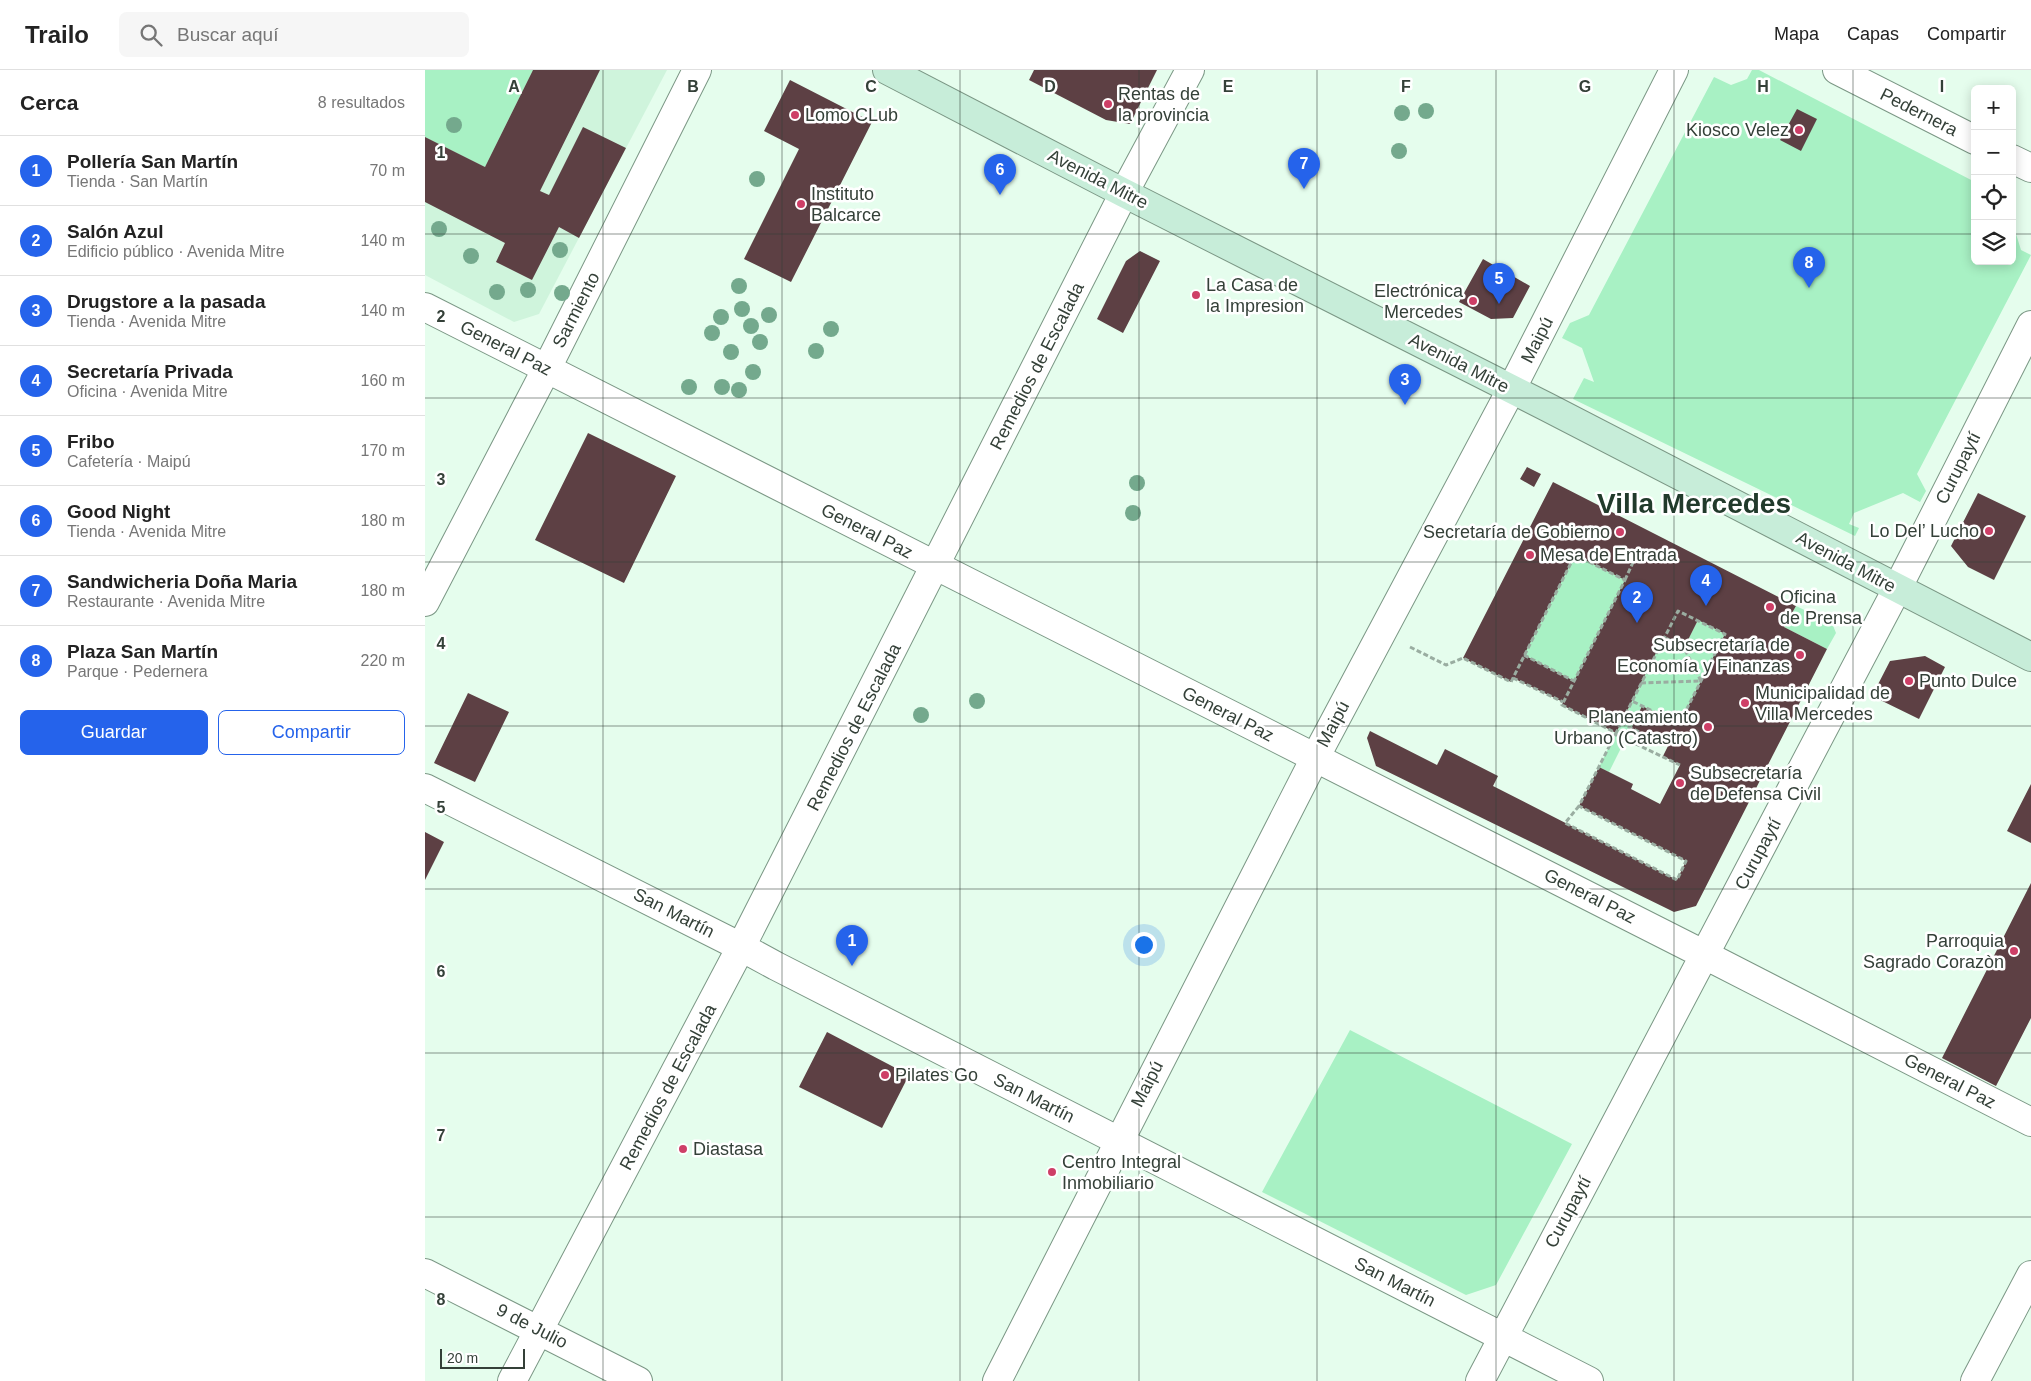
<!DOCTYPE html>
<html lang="es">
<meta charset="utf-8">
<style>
:root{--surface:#fff;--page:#f6f6f6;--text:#222;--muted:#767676;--line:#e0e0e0;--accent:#2563eb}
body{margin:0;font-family:Helvetica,sans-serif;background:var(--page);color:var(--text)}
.controls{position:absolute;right:15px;top:15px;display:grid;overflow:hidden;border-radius:8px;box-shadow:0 2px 12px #0003}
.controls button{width:45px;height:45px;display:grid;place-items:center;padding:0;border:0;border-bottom:1px solid var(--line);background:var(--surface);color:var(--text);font:25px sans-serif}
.scale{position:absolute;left:15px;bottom:12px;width:85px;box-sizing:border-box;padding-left:5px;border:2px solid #344038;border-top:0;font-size:14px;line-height:18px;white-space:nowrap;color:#344038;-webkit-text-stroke:4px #fff;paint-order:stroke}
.you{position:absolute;left:718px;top:874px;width:18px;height:18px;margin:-12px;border:4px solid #fff;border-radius:50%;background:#1a73e8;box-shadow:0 0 0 8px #1a73e833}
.badge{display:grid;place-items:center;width:32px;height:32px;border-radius:50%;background:var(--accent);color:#fff;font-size:16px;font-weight:700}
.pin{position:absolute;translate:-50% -41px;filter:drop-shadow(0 1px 2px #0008)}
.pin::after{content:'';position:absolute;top:26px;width:18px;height:15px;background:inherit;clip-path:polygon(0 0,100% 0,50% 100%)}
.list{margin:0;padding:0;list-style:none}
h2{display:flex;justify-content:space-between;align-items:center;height:65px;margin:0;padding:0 20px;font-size:21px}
h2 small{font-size:16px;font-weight:400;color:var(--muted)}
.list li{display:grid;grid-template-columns:32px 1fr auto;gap:15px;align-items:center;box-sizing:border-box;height:70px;padding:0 20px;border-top:1px solid var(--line)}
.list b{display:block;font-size:19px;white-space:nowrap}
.list p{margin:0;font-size:16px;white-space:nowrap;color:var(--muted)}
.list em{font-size:16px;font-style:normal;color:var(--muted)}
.actions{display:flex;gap:10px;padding:15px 20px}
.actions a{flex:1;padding:11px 0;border:1px solid var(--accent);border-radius:8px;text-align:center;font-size:18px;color:var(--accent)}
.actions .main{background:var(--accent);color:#fff}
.icon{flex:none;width:28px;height:28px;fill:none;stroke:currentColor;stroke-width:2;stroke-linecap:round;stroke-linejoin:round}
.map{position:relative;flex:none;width:1606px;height:1311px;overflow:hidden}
header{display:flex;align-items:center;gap:30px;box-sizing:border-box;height:70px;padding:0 25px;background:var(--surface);border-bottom:1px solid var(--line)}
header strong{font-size:24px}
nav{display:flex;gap:28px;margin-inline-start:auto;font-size:18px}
.search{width:350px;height:45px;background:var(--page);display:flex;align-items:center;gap:12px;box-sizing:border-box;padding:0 18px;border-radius:8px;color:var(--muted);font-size:19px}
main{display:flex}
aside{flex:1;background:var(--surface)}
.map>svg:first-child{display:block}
.built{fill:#cff4dc}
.green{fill:#a8f1c4}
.building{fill:#5d4044;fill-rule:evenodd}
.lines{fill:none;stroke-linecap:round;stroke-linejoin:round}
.minor-casing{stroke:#7b9785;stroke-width:30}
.tertiary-casing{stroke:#7b9785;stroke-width:30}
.secondary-casing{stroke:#7b9785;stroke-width:30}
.path{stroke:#9aada1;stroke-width:3;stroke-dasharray:5 2.5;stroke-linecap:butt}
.minor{stroke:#fff;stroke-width:28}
.tertiary{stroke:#fff;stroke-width:28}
.secondary{stroke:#c7edd9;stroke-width:28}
.tree{fill:#74a98d}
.grid{fill:none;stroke:#344038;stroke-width:1;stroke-opacity:0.55}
.poi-dot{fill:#ce3f67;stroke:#fff;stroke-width:2}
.labels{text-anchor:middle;stroke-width:5;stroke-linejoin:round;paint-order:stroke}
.poi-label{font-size:18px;fill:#344038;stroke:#fff;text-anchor:start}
.street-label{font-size:18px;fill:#344038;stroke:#fff}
.town-label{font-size:28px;font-weight:bold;fill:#213a2b;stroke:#fff}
.grid-label{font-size:16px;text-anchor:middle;font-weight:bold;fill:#344038;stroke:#fff;stroke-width:5;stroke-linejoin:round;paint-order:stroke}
</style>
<header>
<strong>Trailo</strong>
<div class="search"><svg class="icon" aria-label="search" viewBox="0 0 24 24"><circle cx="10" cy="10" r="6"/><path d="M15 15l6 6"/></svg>Buscar aquí</div>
<nav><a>Mapa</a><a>Capas</a><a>Compartir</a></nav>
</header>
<main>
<aside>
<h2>Cerca<small>8 resultados</small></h2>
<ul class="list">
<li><span class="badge">1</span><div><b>Pollería San Martín</b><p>Tienda · San Martín</p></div><em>70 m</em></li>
<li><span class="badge">2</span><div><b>Salón Azul</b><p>Edificio público · Avenida Mitre</p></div><em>140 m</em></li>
<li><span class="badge">3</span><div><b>Drugstore a la pasada</b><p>Tienda · Avenida Mitre</p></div><em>140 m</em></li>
<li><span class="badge">4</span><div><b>Secretaría Privada</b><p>Oficina · Avenida Mitre</p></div><em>160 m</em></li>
<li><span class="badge">5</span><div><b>Fribo</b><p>Cafetería · Maipú</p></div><em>170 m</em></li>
<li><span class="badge">6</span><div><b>Good Night</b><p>Tienda · Avenida Mitre</p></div><em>180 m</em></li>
<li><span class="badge">7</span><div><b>Sandwicheria Doña Maria</b><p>Restaurante · Avenida Mitre</p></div><em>180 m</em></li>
<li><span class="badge">8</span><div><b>Plaza San Martín</b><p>Parque · Pedernera</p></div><em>220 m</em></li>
</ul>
<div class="actions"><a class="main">Guardar</a><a>Compartir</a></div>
</aside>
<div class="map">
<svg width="1606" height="1311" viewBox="0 0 1606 1311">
<rect width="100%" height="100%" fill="#e5fded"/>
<path class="built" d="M0,0H242L114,244L89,252L0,205Z"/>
<path class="green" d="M0,0H108L60,97L0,67Z
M1327,0H1334L1550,112V191H1587V151L1596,180L1606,185L1492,404L1501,421L1495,432L1478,423L1429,443L1424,454L1434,458L1430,466L1148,329L1159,308L1169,312L1157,278L1137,268L1145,253L1164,245L1289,7L1306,15L1322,9Z
M1150,485L1200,510L1149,611L1099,585Z
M1371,536L1407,553L1411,563L1402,579L1359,557Z
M1273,550L1300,564L1254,654L1217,636L1184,702L1174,697L1239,567L1259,578Z
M925,960L1147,1074L1071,1215L1041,1225L837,1122Z"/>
<path class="building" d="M108,0H175L115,121L124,125L158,57L201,78L154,168L134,157L107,210L71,192L80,173L0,132V67L60,97Z
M609,0H732L705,54L681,50L604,10Z
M365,10L447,52L366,212L319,189L374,79L339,61Z
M1372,39L1392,49L1376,81L1355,70Z
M715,181L735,191L698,263L672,249L701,191Z
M1058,189L1105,216L1088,248L1066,249L1034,232Z
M163,363L251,406L199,513L110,470Z
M1102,397L1116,404L1109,417L1095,409Z
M1128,412L1371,536L1359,557L1402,579L1271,836L1249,842L951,696L942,668L945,661L1012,695L1020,679L1073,706L1068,716L1252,810L1261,791L1154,736L1174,697L1208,714L1206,719L1235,734L1255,695L1238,686L1243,676L1206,659L1217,636L1254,654L1300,564L1273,550L1259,578L1239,567L1191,663L1137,635L1138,632L1088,608L1086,612L1038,588ZM1150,485L1200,510L1149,611L1099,585Z
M1553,423L1601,446L1569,510L1543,497L1526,476Z
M1500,586L1520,597L1494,649L1447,626L1465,591Z
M43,623L84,642L50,712L9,693Z
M1606,714V773L1582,761Z
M0,762L19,772L0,810Z
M1606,813V948L1571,1016L1517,988Z
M402,962L484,1005L457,1058L374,1017Z"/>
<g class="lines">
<g class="minor-casing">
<path id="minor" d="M0,237L1280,885L1606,1052
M0,532L122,298L272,0
M0,718L316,877L351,896L1164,1311
M0,1203L213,1311
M87,1311L316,877L699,123L765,0
M1055,1311L1472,519L1606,255
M1550,1311L1606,1205"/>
</g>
<g class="tertiary-casing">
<path id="tertiary" d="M1412,0L1550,70
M1587,89L1606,98
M572,1311L890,688L1086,320L1249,0"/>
</g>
<g class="secondary-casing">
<path id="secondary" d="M462,0L699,123L1122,337L1606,587"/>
</g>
<path class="path" d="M1200,510L1209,490
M985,577L1021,595L1038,588L1086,612L1150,485L1200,510L1137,635L1191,663L1253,541L1300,564L1254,654L1207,631
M1099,585L1149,611
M1088,608L1138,632
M1216,613L1276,611L1259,578L1239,567
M1196,653L1243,676
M1190,664L1255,695
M1154,736L1140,753L1252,810L1261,791L1154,736L1191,663"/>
<use href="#minor" class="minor"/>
<use href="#tertiary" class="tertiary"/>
<use href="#secondary" class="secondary"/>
</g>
<g class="tree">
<circle cx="1001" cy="41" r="8"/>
<circle cx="977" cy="43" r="8"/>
<circle cx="29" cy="55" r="8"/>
<circle cx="974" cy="81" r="8"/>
<circle cx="332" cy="109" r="8"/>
<circle cx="14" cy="159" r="8"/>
<circle cx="135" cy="180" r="8"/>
<circle cx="46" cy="186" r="8"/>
<circle cx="314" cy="216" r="8"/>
<circle cx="103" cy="220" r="8"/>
<circle cx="72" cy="222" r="8"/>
<circle cx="137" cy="223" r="8"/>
<circle cx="317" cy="239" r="8"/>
<circle cx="344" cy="245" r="8"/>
<circle cx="296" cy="247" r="8"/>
<circle cx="326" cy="256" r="8"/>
<circle cx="406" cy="259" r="8"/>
<circle cx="287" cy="263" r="8"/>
<circle cx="335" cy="272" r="8"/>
<circle cx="391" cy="281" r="8"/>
<circle cx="306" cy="282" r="8"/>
<circle cx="328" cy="302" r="8"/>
<circle cx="264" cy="317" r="8"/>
<circle cx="297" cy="317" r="8"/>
<circle cx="314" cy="320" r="8"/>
<circle cx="712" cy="413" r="8"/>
<circle cx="708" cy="443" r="8"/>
<circle cx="552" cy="631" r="8"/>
<circle cx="496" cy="645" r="8"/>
</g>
<path class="grid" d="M178,0V1311M357,0V1311M535,0V1311M714,0V1311M892,0V1311M1071,0V1311M1249,0V1311M1428,0V1311M0,164H1550M1587,164H1606M0,328H1606M0,492H1606M0,656H1606M0,819H1606M0,983H1606M0,1147H1606"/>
<g class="poi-dot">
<circle cx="683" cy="34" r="5"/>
<circle cx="370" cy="45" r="5"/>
<circle cx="1374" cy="60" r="5"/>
<circle cx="376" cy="134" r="5"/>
<circle cx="771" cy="225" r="5"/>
<circle cx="1048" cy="231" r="5"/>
<circle cx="1564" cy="461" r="5"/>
<circle cx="1195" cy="462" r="5"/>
<circle cx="1105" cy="485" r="5"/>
<circle cx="1345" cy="537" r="5"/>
<circle cx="1375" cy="585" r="5"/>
<circle cx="1484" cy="611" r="5"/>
<circle cx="1320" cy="633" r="5"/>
<circle cx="1283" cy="657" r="5"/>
<circle cx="1255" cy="713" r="5"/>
<circle cx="1589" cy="881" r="5"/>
<circle cx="460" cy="1005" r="5"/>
<circle cx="258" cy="1079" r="5"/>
<circle cx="627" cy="1102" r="5"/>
</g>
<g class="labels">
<g class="poi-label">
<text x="693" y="30">Rentas de<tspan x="693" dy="21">la provincia</tspan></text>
<text x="380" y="51">Lomo CLub</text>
<text x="1364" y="66" text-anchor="end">Kiosco Velez</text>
<text x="386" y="130">Instituto<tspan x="386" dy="21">Balcarce</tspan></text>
<text x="781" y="221">La Casa de<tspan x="781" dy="21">la Impresion</tspan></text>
<text x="1038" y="227" text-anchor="end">Electrónica<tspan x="1038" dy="21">Mercedes</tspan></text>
<text x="1554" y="467" text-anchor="end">Lo Del’ Lucho</text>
<text x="1185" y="468" text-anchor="end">Secretaría de Gobierno</text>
<text x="1115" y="491">Mesa de Entrada</text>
<text x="1355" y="533">Oficina<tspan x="1355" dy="21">de Prensa</tspan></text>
<text x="1365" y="581" text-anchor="end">Subsecretaría de<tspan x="1365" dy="21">Economía y Finanzas</tspan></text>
<text x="1494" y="617">Punto Dulce</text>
<text x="1330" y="629">Municipalidad de<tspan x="1330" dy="21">Villa Mercedes</tspan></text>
<text x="1273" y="653" text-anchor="end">Planeamiento<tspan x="1273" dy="21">Urbano (Catastro)</tspan></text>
<text x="1265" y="709">Subsecretaría<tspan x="1265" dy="21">de Defensa Civil</tspan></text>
<text x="1579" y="877" text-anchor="end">Parroquia<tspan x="1579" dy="21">Sagrado Corazòn</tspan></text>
<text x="470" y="1011">Pilates Go</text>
<text x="268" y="1085">Diastasa</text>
<text x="637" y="1098">Centro Integral<tspan x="637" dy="21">Inmobiliario</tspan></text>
</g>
<g class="street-label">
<text transform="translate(1494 42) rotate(27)" y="6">Pedernera</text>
<text transform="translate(673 109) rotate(27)" y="6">Avenida Mitre</text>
<text transform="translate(151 240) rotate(-63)" y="6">Sarmiento</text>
<text transform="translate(1112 270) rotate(-63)" y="6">Maipú</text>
<text transform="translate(81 278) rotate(27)" y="6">General Paz</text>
<text transform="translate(1034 293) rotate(27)" y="6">Avenida Mitre</text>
<text transform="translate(612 296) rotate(-63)" y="6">Remedios de Escalada</text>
<text transform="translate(1533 398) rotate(-63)" y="6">Curupaytí</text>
<text transform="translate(442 461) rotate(27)" y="6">General Paz</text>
<text transform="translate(1421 492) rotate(28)" y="6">Avenida Mitre</text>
<text transform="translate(803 644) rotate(27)" y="6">General Paz</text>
<text transform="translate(908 654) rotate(-62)" y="6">Maipú</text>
<text transform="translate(429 657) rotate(-63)" y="6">Remedios de Escalada</text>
<text transform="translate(1333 784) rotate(-62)" y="6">Curupaytí</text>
<text transform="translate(1165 826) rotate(27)" y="6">General Paz</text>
<text transform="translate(249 843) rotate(27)" y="6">San Martín</text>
<text transform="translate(1525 1011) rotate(27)" y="6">General Paz</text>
<text transform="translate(722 1014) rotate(-63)" y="6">Maipú</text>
<text transform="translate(243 1017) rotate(-62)" y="6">Remedios de Escalada</text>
<text transform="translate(609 1028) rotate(27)" y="6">San Martín</text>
<text transform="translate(1143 1142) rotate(-62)" y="6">Curupaytí</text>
<text transform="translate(970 1212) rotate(27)" y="6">San Martín</text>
<text transform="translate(107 1256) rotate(27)" y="6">9 de Julio</text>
</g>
<g class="town-label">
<text x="1269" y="443">Villa Mercedes</text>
</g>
</g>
<g class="grid-label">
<text x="89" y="22">A</text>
<text x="268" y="22">B</text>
<text x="446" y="22">C</text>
<text x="625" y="22">D</text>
<text x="803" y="22">E</text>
<text x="981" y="22">F</text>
<text x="1160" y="22">G</text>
<text x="1338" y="22">H</text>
<text x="1517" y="22">I</text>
<text x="16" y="88">1</text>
<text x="16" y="252">2</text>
<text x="16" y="415">3</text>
<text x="16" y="579">4</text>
<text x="16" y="743">5</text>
<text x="16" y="907">6</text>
<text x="16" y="1071">7</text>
<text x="16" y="1235">8</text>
</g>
</svg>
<div class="controls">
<button>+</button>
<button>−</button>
<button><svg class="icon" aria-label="locate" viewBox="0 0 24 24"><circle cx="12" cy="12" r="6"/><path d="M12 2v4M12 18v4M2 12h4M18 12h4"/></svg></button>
<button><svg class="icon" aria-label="layers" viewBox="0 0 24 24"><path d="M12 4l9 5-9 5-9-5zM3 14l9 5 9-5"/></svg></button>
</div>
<div class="scale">20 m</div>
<div class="you"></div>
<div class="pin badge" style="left:427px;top:896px">1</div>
<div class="pin badge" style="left:1212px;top:553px">2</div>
<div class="pin badge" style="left:980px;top:335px">3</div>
<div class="pin badge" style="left:1281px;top:536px">4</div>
<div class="pin badge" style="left:1074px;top:234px">5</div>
<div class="pin badge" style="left:575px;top:125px">6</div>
<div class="pin badge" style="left:879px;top:119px">7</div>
<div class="pin badge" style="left:1384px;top:218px">8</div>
</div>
</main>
